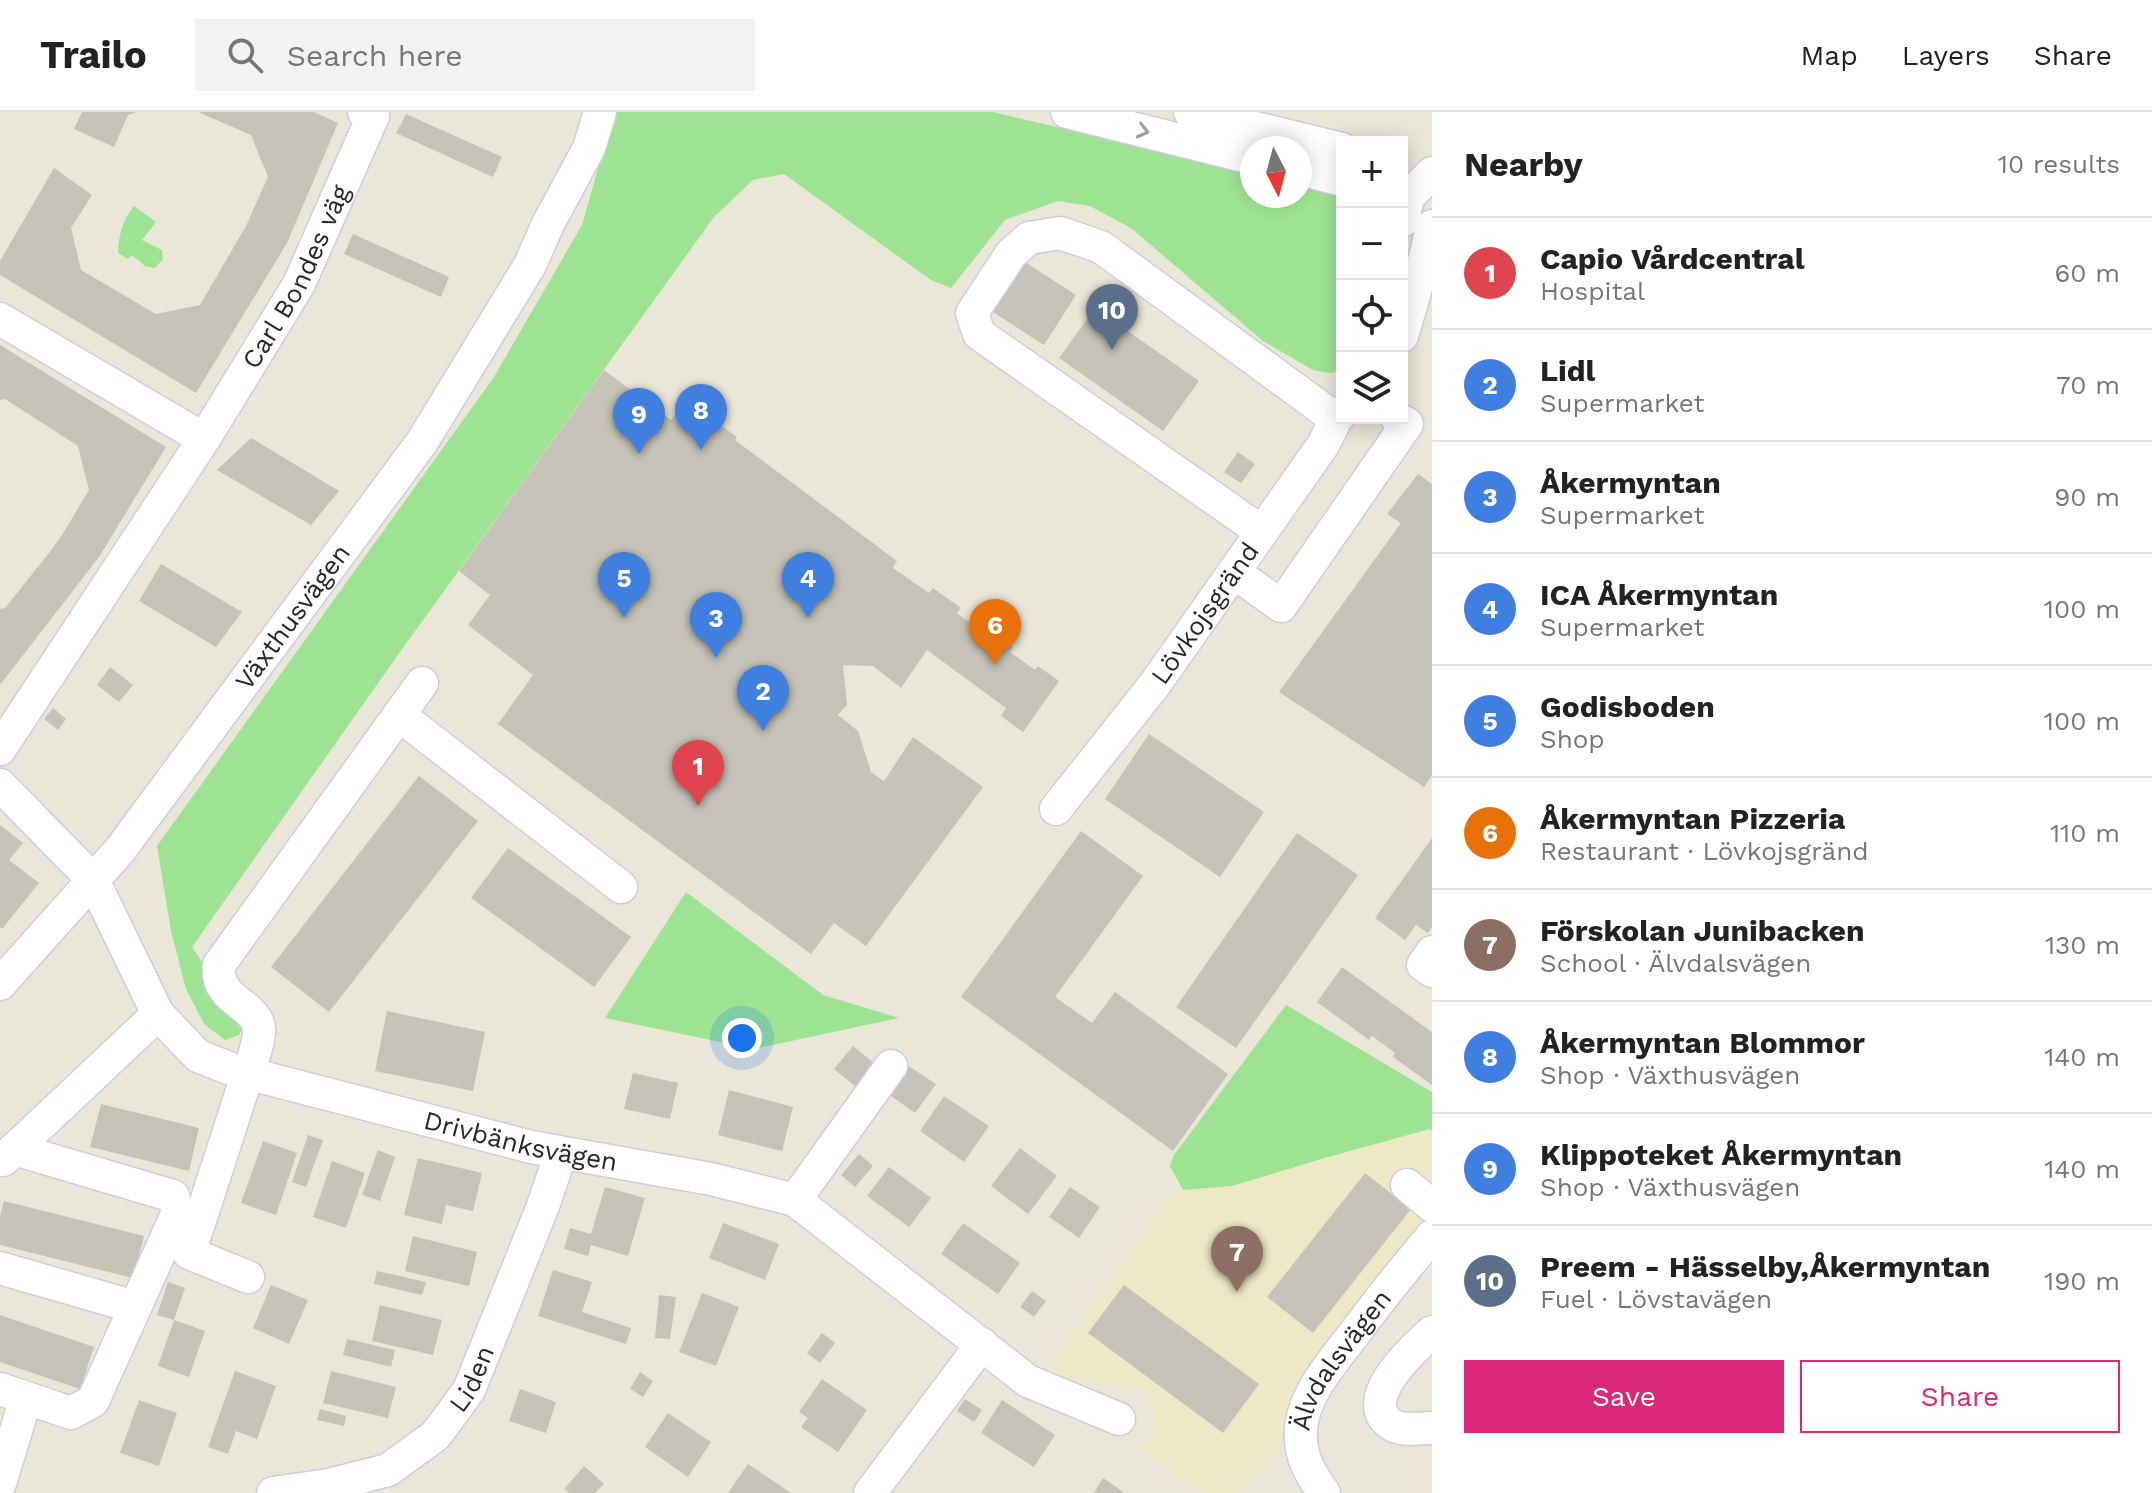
<!DOCTYPE html>
<meta charset="utf-8">
<style>
:root{--surface:#fff;--page:#f2f2f2;--text:#222;--muted:#767676;--line:#e0e0e0;--accent:#db2777}
body{margin:0;font-family:"Work Sans",sans-serif;background:var(--page);color:var(--text)}
.controls{position:absolute;right:24px;top:24px;display:grid;overflow:hidden;border-radius:0px;box-shadow:0 4px 20px #0003}
.controls button{width:72px;height:72px;display:grid;place-items:center;padding:0;border:0;border-bottom:2px solid var(--line);background:var(--surface);color:var(--text);font:40px sans-serif}
.compass{position:absolute;left:1240px;top:24px;width:72px;height:72px;border-radius:50%;background:var(--surface);box-shadow:0 4px 20px #0003;rotate:174deg}
.you{position:absolute;left:742px;top:926px;width:28px;height:28px;margin:-20px;border:6px solid #fff;border-radius:50%;background:#1a73e8;box-shadow:0 0 0 12px #1a73e833}
.badge{display:grid;place-items:center;width:52px;height:52px;border-radius:50%;background:var(--accent);color:#fff;font-size:26px;font-weight:700}
.pin{position:absolute;translate:-50% -66px;filter:drop-shadow(0 2px 4px #0008)}
.pin::after{content:'';position:absolute;top:42px;width:28px;height:24px;background:inherit;clip-path:polygon(0 0,100% 0,50% 100%)}
.list{margin:0;padding:0;list-style:none}
h2{display:flex;justify-content:space-between;align-items:center;height:104px;margin:0;padding:0 32px;font-size:34px}
h2 small{font-size:26px;font-weight:400;color:var(--muted)}
.list li{display:grid;grid-template-columns:52px 1fr auto;gap:24px;align-items:center;box-sizing:border-box;height:112px;padding:0 32px;border-top:2px solid var(--line)}
.list b{display:block;font-size:30px;white-space:nowrap}
.list p{margin:0;font-size:26px;white-space:nowrap;color:var(--muted)}
.list em{font-size:26px;font-style:normal;color:var(--muted)}
.actions{display:flex;gap:16px;padding:24px 32px}
.actions a{flex:1;padding:18px 0;border:2px solid var(--accent);border-radius:0px;text-align:center;font-size:28px;color:var(--accent)}
.actions .main{background:var(--accent);color:#fff}
.icon{flex:none;width:44px;height:44px;fill:none;stroke:currentColor;stroke-width:2;stroke-linecap:round;stroke-linejoin:round}
.map{position:relative;flex:none;width:1432px;height:1381px;overflow:hidden}
header{display:flex;align-items:center;gap:48px;box-sizing:border-box;height:112px;padding:0 40px;background:var(--surface);border-bottom:2px solid var(--line)}
header strong{font-size:38px}
nav{display:flex;gap:44px;margin-inline-start:auto;font-size:28px}
.search{width:560px;height:72px;background:var(--page);display:flex;align-items:center;gap:20px;box-sizing:border-box;padding:0 28px;border-radius:0px;color:var(--muted);font-size:30px}
main{display:flex}
aside{flex:1;background:var(--surface)}
.map>svg:first-child{display:block}
.education{fill:#ede9c6}
.green{fill:#9de393}
.building{fill:#c5c3b8}
.lines{fill:none;stroke-linecap:round;stroke-linejoin:round}
.minor-casing{stroke:#cecde1;stroke-width:35}
.minor{stroke:#fff;stroke-width:32}
.oneway{stroke:#9e9e9e}
.labels{text-anchor:middle;stroke-width:6;stroke-linejoin:round;paint-order:stroke}
.street-label{font-size:26px;fill:#272727;stroke:#fff}
</style>
<header>
<strong>Trailo</strong>
<div class="search"><svg class="icon" aria-label="search" viewBox="0 0 24 24"><circle cx="10" cy="10" r="6"/><path d="M15 15l6 6"/></svg>Search here</div>
<nav><a>Map</a><a>Layers</a><a>Share</a></nav>
</header>
<main>
<div class="map">
<svg width="1432" height="1381" viewBox="0 0 1432 1381">
<rect width="100%" height="100%" fill="#eae6d8"/>
<path class="education" d="M1430,1017L1432,1019V1104L1311,1255L1286,1301L1277,1338L1240,1381H1205L1140,1337L1149,1327L1156,1313L1154,1297L1143,1278L1113,1268L1072,1272L1047,1261L1167,1085L1183,1078L1232,1074L1328,1045Z"/>
<path class="green" d="M614,0H993L1252,61V84H1300V73L1329,79L1342,89V258L1331,261L1313,258L1263,229L1131,116L1090,94L1058,89L1005,108L951,176L931,168L784,62L753,68L714,105L400,540L192,835L244,912L239,923L225,928L204,912L186,877L171,819L157,734L494,265L582,113Z
M134,94L156,110L142,128L162,138L163,147L155,156L145,154L132,143L128,147L118,141C119,122 122,109 134,94Z
M686,780L823,883L899,906L754,937L605,906Z
M1286,893L1432,980V1019L1430,1017L1328,1045L1232,1074L1183,1078L1170,1054L1174,1043Z"/>
<path class="building" d="M82,0H136L128,3L114,35L74,17Z
M198,0H314L338,11L287,131L196,281L0,163V149L54,56L92,83L71,116L81,158L156,202L200,193L246,114L268,65L251,23Z
M406,2L502,45L493,65L396,21Z
M353,122L449,165L441,185L344,142Z
M1025,150L1076,183L1044,233L993,200Z
M1095,196L1199,269L1163,319L1059,246Z
M0,233L166,335L99,445L0,573V497L5,496L49,441L62,423L89,378L78,334L5,287L0,288Z
M604,258L671,308L686,288L737,325L735,328L897,449L893,456L929,481L933,476L961,496L957,501L997,531L1000,526L1013,535L1010,540L1035,558L1038,554L1059,569L1023,620L1001,604L1006,596L927,538L901,576L873,554L843,553L847,593L838,603L858,619L871,660L884,669L913,625L983,675L866,834L834,811L811,842L498,612L533,563L468,513L490,483L459,459Z
M251,326L339,379L311,413L217,358Z
M1238,340L1255,352L1241,371L1224,360Z
M1418,362L1432,372V663L1424,675L1279,580L1401,411L1387,402Z
M161,452L242,500L216,535L139,489Z
M110,555L133,573L119,590L97,573Z
M53,596L66,607L58,618L44,607Z
M1149,622L1264,700L1220,765L1105,687Z
M419,664L478,709L329,900L271,855Z
M0,713L23,731L9,748L39,771L2,817L0,815Z
M1081,719L1143,764L1055,885L1092,911L1115,880L1228,962L1173,1039L961,885Z
M1297,721L1358,763L1236,936L1176,895Z
M1432,726V815L1428,821L1416,813L1405,828L1375,806Z
M508,736L631,825L594,875L471,786Z
M1342,855L1432,920V973L1393,945L1395,941L1372,924L1369,928L1317,890Z
M387,899L485,920L473,979L375,959Z
M853,934L874,951L855,974L834,957Z
M907,953L936,972L915,1001L887,981Z
M633,961L678,971L670,1007L624,997Z
M729,978L793,995L782,1039L718,1023Z
M944,984L989,1014L964,1050L920,1019Z
M101,992L199,1016L189,1059L90,1035Z
M308,1023L323,1028L306,1075L292,1070Z
M263,1029L297,1041L276,1103L241,1091Z
M1020,1036L1057,1064L1028,1102L991,1074Z
M378,1038L395,1045L380,1089L362,1083Z
M859,1042L873,1054L855,1075L841,1063Z
M418,1046L482,1061L473,1099L446,1093L442,1112L404,1103Z
M332,1049L365,1061L346,1116L313,1105Z
M889,1055L931,1086L909,1115L867,1084Z
M1365,1061L1411,1097L1313,1221L1267,1185Z
M605,1075L645,1086L628,1144L591,1133L588,1144L564,1137L570,1116L591,1122Z
M1070,1075L1100,1095L1079,1126L1049,1105Z
M4,1089L144,1124L133,1166L0,1133V1104Z
M723,1111L779,1132L765,1168L709,1146Z
M963,1111L1020,1151L998,1182L941,1142Z
M413,1124L477,1140L469,1174L405,1159Z
M553,1158L592,1170L582,1200L631,1216L626,1232L538,1204Z
M377,1159L426,1170L422,1183L374,1172Z
M168,1170L185,1176L174,1208L157,1203Z
M271,1173L308,1188L289,1232L253,1216Z
M1124,1173L1259,1272L1223,1321L1088,1221Z
M1032,1179L1046,1189L1034,1205L1020,1195Z
M702,1181L739,1195L716,1254L679,1240Z
M659,1183L676,1185L670,1227L655,1226Z
M380,1193L442,1208L433,1243L372,1229Z
M0,1203L94,1235L80,1277L0,1250Z
M174,1208L205,1219L189,1265L158,1254Z
M822,1221L835,1231L820,1251L807,1241Z
M347,1227L395,1238L391,1255L343,1243Z
M235,1259L276,1274L257,1327L236,1319L228,1342L208,1335Z
M331,1259L396,1275L388,1306L323,1291Z
M640,1260L653,1269L643,1285L630,1277Z
M822,1267L867,1298L838,1340L801,1315L808,1306L799,1300Z
M520,1277L556,1290L546,1321L509,1309Z
M965,1287L982,1298L974,1310L957,1299Z
M139,1288L177,1301L159,1354L120,1341Z
M1002,1288L1055,1323L1034,1355L981,1321Z
M320,1297L346,1304L344,1314L317,1308Z
M668,1301L711,1330L688,1365L645,1335Z
M748,1352L791,1381H728Z
M584,1354L604,1372L595,1381H569L564,1377Z
M1103,1366L1125,1381H1094Z"/>
<g class="lines">
<g class="minor-casing">
<g id="minor">
<path d="M1067,0L1252,46"/>
<path d="M1190,0L1342,37"/>
<path d="M1300,57L1342,68"/>
<path d="M1402,109L1409,84L1432,61"/>
<path d="M0,207L204,327"/>
<path d="M1402,224L1426,142L1432,114"/>
<path d="M1262,420L979,222L972,201L1011,142L1029,126L1060,121L1101,135L1336,307"/>
<path d="M1234,460L1281,494L1407,312L1397,306"/>
<path d="M399,603L621,775"/>
<path id="s1" d="M0,637L204,327L299,172L373,4L364,0"/>
<path id="s2" d="M0,673L93,768L158,902L198,944L231,957L531,1035L711,1067L795,1088L1028,1269L1119,1307"/>
<path id="s3" d="M1056,697L1155,572L1323,333L1336,307L1342,300"/>
<path d="M1432,840L1423,853L1432,859"/>
<path id="s4" d="M0,872L120,738L422,330L530,153L548,112L589,36L600,0"/>
<path d="M3,1048L158,902"/>
<path d="M1407,1073L1432,1094"/>
<path d="M795,1088L891,954"/>
<path d="M0,1156L135,1195"/>
<path d="M248,1165L189,1141C207,1088 224,1035 241,982C246,969 260,930 259,917C258,892 214,889 219,853L422,571"/>
<path d="M0,1277L71,1301L93,1289L178,1100L173,1084L14,1037"/>
<path d="M1431,1316C1421,1316 1404,1319 1394,1314C1353,1291 1413,1237 1432,1220"/>
<path d="M0,1371L26,1286"/>
<path id="s5" d="M273,1381L329,1373L388,1358L436,1323L469,1278L543,1094L561,1041"/>
<path d="M870,1381L982,1232"/>
<path id="s6" d="M1324,1381C1310,1361 1299,1344 1301,1318C1302,1284 1334,1248 1354,1222C1379,1188 1405,1156 1432,1124"/>
</g>
</g>
<use href="#minor" class="minor"/>
</g>
<defs><path id="oneway-chevron" d="M-2-3.5L2.5 0L-2 3.5" fill="none" stroke-width="1.6" stroke-linecap="round" stroke-linejoin="round" transform="scale(2)"/></defs>
<use class="oneway" href="#oneway-chevron" transform="translate(1143 19) rotate(14)"/>
<g class="labels">
<g class="street-label">
<text dy="9" stroke="none"><textPath href="#s1" startOffset="558">Carl Bondes väg</textPath></text>
<text dy="9" stroke="none"><textPath href="#s3" startOffset="246">Lövkojsgränd</textPath></text>
<text dy="9" stroke="none"><textPath href="#s4" startOffset="470">Växthusvägen</textPath></text>
<text dy="9" stroke="none"><textPath href="#s2" startOffset="674">Drivbänksvägen</textPath></text>
<text dy="9" stroke="none"><textPath href="#s6" startOffset="150">Älvdalsvägen</textPath></text>
<text dy="9" stroke="none"><textPath href="#s5" startOffset="244">Liden</textPath></text>
</g>
</g>
</svg>
<div class="controls">
<button>+</button>
<button>−</button>
<button><svg class="icon" aria-label="locate" viewBox="0 0 24 24"><circle cx="12" cy="12" r="6"/><path d="M12 2v4M12 18v4M2 12h4M18 12h4"/></svg></button>
<button><svg class="icon" aria-label="layers" viewBox="0 0 24 24"><path d="M12 4l9 5-9 5-9-5zM3 14l9 5 9-5"/></svg></button>
</div>
<svg class="compass" viewBox="-18 -18 36 36"><path d="M0-13l5 13h-10z" fill="#e53935"/><path d="M0 13l5-13h-10z" fill="#767676"/></svg>
<div class="you"></div>
<div class="pin badge" style="left:698px;top:694px;background:#e0444e">1</div>
<div class="pin badge" style="left:763px;top:619px;background:#3f7fe0">2</div>
<div class="pin badge" style="left:716px;top:546px;background:#3f7fe0">3</div>
<div class="pin badge" style="left:808px;top:506px;background:#3f7fe0">4</div>
<div class="pin badge" style="left:624px;top:506px;background:#3f7fe0">5</div>
<div class="pin badge" style="left:995px;top:553px;background:#e8710a">6</div>
<div class="pin badge" style="left:1237px;top:1180px;background:#8d6e63">7</div>
<div class="pin badge" style="left:701px;top:338px;background:#3f7fe0">8</div>
<div class="pin badge" style="left:639px;top:342px;background:#3f7fe0">9</div>
<div class="pin badge" style="left:1112px;top:238px;background:#5c6f8a">10</div>
</div>
<aside>
<h2>Nearby<small>10 results</small></h2>
<ul class="list">
<li><span class="badge" style="background:#e0444e">1</span><div><b>Capio Vårdcentral</b><p>Hospital</p></div><em>60 m</em></li>
<li><span class="badge" style="background:#3f7fe0">2</span><div><b>Lidl</b><p>Supermarket</p></div><em>70 m</em></li>
<li><span class="badge" style="background:#3f7fe0">3</span><div><b>Åkermyntan</b><p>Supermarket</p></div><em>90 m</em></li>
<li><span class="badge" style="background:#3f7fe0">4</span><div><b>ICA Åkermyntan</b><p>Supermarket</p></div><em>100 m</em></li>
<li><span class="badge" style="background:#3f7fe0">5</span><div><b>Godisboden</b><p>Shop</p></div><em>100 m</em></li>
<li><span class="badge" style="background:#e8710a">6</span><div><b>Åkermyntan Pizzeria</b><p>Restaurant · Lövkojsgränd</p></div><em>110 m</em></li>
<li><span class="badge" style="background:#8d6e63">7</span><div><b>Förskolan Junibacken</b><p>School · Älvdalsvägen</p></div><em>130 m</em></li>
<li><span class="badge" style="background:#3f7fe0">8</span><div><b>Åkermyntan Blommor</b><p>Shop · Växthusvägen</p></div><em>140 m</em></li>
<li><span class="badge" style="background:#3f7fe0">9</span><div><b>Klippoteket Åkermyntan</b><p>Shop · Växthusvägen</p></div><em>140 m</em></li>
<li><span class="badge" style="background:#5c6f8a">10</span><div><b>Preem - Hässelby,Åkermyntan</b><p>Fuel · Lövstavägen</p></div><em>190 m</em></li>
</ul>
<div class="actions"><a class="main">Save</a><a>Share</a></div>
</aside>
</main>
